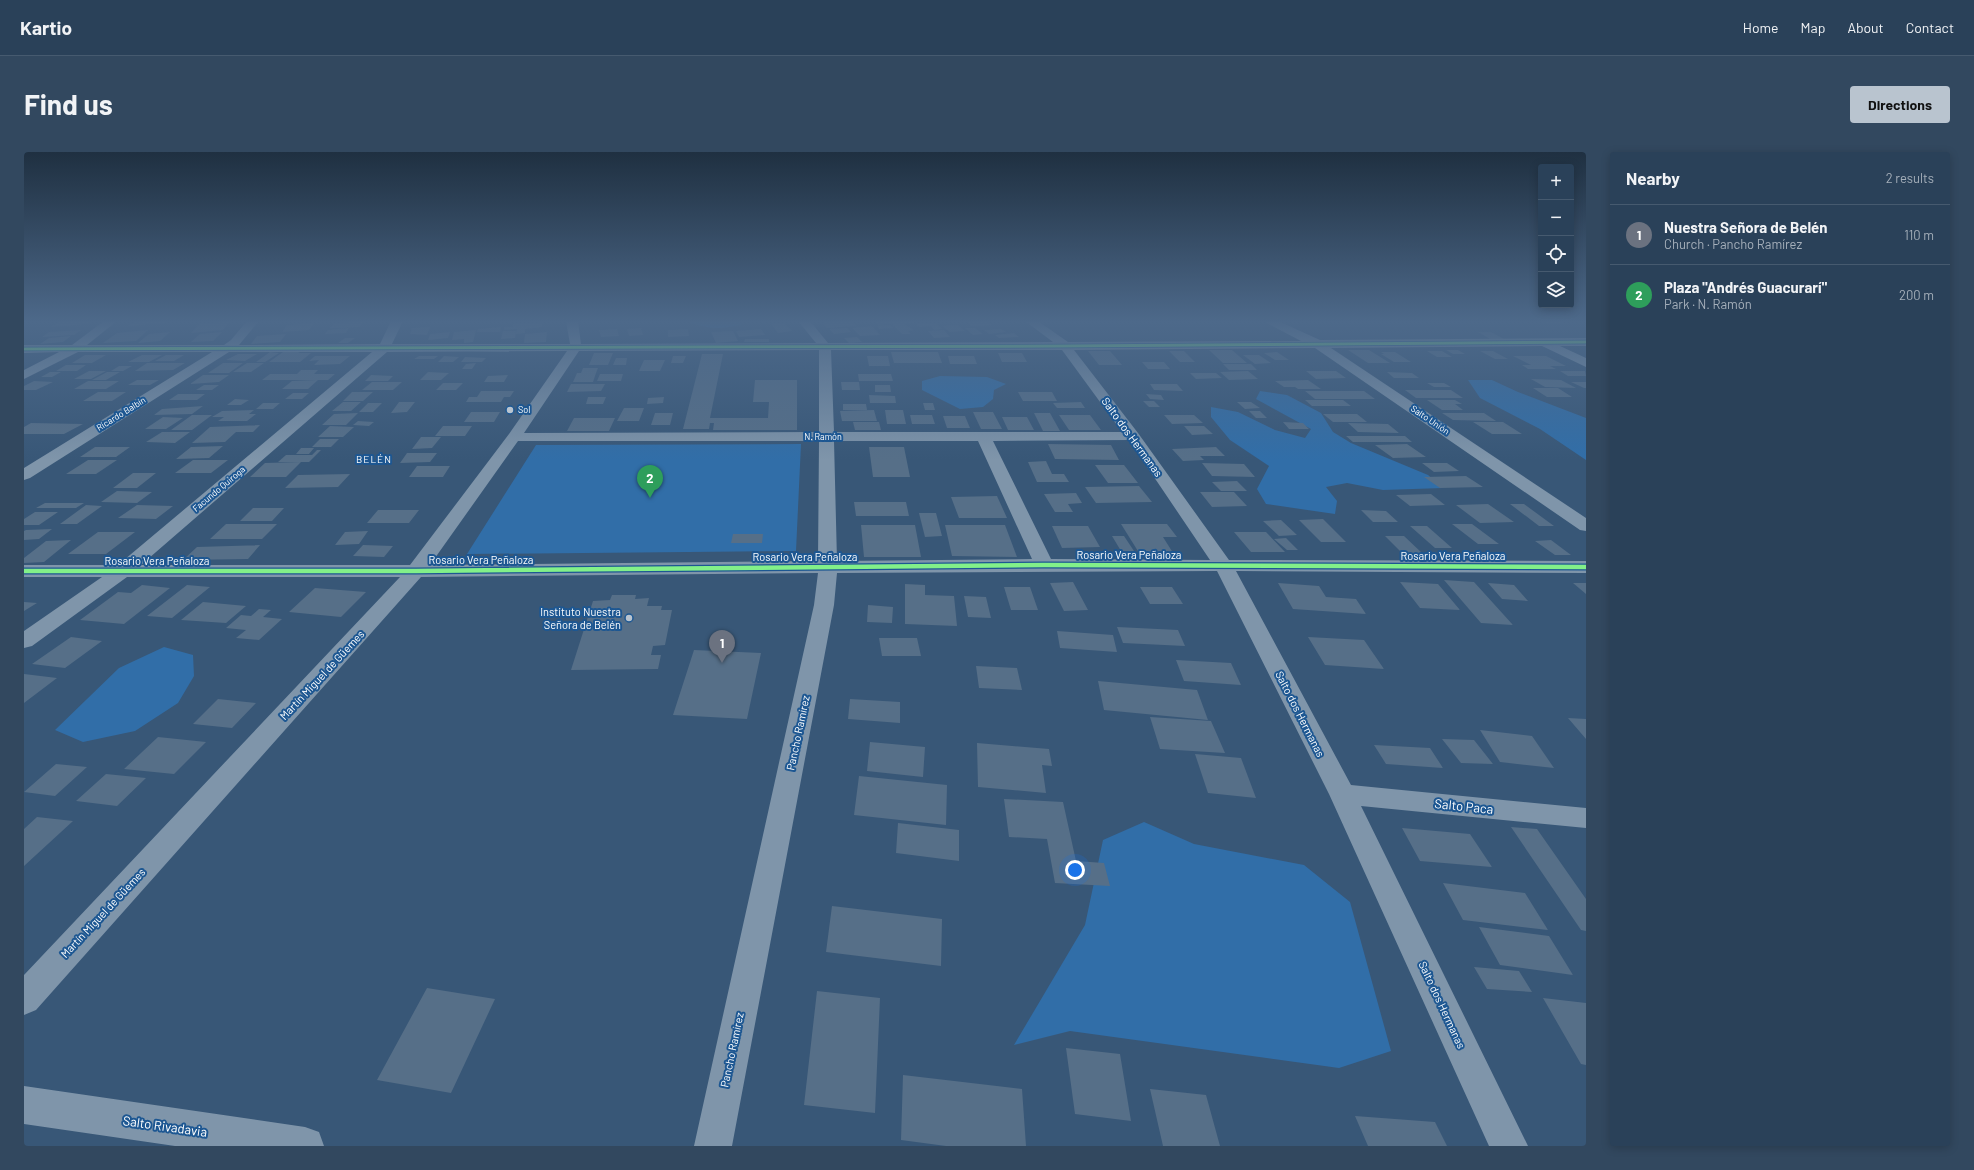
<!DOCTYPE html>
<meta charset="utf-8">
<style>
:root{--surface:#2a4159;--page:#32485f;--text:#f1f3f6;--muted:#a5afba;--line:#465a6f;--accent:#b9c4cf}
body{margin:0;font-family:Barlow,sans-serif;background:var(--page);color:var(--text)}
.controls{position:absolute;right:12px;top:12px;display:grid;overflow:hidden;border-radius:4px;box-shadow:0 2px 10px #0003}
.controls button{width:36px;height:36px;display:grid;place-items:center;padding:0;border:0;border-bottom:1px solid var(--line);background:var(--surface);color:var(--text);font:20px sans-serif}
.you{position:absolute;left:1051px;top:718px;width:14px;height:14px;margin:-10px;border:3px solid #fff;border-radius:50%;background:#1a73e8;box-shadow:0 0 0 6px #1a73e833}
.badge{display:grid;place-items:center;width:26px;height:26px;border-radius:50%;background:var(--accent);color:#fff;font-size:13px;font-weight:700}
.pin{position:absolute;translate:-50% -33px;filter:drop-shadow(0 1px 2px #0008)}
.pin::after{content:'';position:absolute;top:21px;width:14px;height:12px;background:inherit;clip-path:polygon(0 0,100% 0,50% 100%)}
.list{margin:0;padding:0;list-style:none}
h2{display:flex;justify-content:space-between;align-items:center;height:52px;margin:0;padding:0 16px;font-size:17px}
h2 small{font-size:13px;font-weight:400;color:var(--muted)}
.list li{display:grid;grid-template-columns:26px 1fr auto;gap:12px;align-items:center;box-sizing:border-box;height:60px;padding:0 16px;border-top:1px solid var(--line)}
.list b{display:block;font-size:15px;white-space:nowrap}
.list p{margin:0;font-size:13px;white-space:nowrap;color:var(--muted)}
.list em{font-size:13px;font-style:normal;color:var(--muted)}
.icon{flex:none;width:22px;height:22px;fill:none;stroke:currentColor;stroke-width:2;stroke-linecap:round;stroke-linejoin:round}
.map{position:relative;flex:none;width:1562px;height:994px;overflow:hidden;border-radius:4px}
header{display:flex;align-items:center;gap:24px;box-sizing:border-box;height:56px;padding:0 20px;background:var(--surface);border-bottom:1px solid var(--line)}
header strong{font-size:19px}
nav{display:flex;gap:22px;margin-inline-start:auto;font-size:14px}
.intro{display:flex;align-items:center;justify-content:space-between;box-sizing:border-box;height:96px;padding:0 24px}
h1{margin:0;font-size:28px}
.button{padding:10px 18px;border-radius:4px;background:var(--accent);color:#111;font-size:14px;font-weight:700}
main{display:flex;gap:24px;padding:0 24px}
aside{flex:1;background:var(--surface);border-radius:4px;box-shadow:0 2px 10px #0003}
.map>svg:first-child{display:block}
.green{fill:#316ea8}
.building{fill:#566f88}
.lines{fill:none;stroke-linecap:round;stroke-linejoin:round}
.street{fill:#7f95aa;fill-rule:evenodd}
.cycleway-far1-casing{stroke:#1d5792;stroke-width:4.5}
.cycleway-casing{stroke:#1d5792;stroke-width:7}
.cycleway-far1{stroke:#82f089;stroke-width:3}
.cycleway{stroke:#82f089;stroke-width:4.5}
.poi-dot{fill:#b9c4cf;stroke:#1d5792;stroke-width:1.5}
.labels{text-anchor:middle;stroke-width:4;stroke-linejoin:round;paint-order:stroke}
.far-poi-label{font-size:9px;fill:#fff;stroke:#1d5792;text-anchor:start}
.far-street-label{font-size:9px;fill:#fff;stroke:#1d5792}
.far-neighbourhood-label{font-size:10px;letter-spacing:1px;fill:#fff;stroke:#1d5792}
.street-label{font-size:11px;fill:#fff;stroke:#1d5792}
.poi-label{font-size:11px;fill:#fff;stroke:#1d5792;text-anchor:end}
.near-street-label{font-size:13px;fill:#fff;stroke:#1d5792}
</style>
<header>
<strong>Kartio</strong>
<nav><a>Home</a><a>Map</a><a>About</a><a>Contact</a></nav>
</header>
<div class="intro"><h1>Find us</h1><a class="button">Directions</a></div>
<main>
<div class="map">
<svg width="1562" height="994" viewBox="0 0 1562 994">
<rect width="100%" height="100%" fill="#385777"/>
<path class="green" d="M663,169H716L717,173C694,177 685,178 663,169Z
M916,224L963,225L982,232L970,238L969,247L959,255L936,257L898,238V229Z
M1444,228H1468L1494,240L1562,266V308L1516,277L1456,246Z
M1236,239L1263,243L1297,261L1309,280L1327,291L1404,323L1419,336L1359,338L1323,331L1302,335L1313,349L1311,362L1242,352L1233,337L1245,314L1206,288L1187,265V255L1214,260L1251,278L1281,286L1287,277L1232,247Z
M777,292L772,399L443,402L512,293Z
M140,495L169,503L170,524L154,551L111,579L59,590L31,578L95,516Z
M1120,670L1170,692L1280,713L1326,750L1367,899L1315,916L1046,879L990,893L1061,773L1079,688Z"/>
<path class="building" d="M67,169L63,172L27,175L34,170Z
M144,169L142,171L104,174L109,170Z
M207,169L199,178L167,181L175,172Z
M340,169L336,175L306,176L310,171Z
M806,169H831L829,170L832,174L803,176L798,170Z
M863,169H889L891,171H879L890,178L884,179L887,182H878L868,172L854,173L851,170Z
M941,169H963L968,173L948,174Z
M1516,169H1535L1545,172H1524Z
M518,170V175L501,177V181L492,182L493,177L480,178V175H489V172Z
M290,171L285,178L258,180L263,173Z
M760,171L768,179L754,181L747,172Z
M911,171L918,177L910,178L907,174L895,175L892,172Z
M866,173L869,176L855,177L853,174Z
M933,173L941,179L926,180L918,174Z
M848,174L856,183L836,184L828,176Z
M406,175L403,183L386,182L388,176Z
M477,175L476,180H453L454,177Z
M325,176L322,181L301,182L304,178Z
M617,176L619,183L605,184L603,177Z
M823,176L827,180L810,182L805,177Z
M941,176H951L959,182L949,183Z
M593,177L595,184L577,185L575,178Z
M664,177L665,184L644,185V178Z
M737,177L741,183L715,185L712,179Z
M977,177L982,180L965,182L960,178Z
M57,178L50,183L18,185L25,180Z
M124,178L112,189L79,191L93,181Z
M452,178L449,190L440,191V187L428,188L430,180Z
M920,178L926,185L910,186L904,179Z
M479,179H492L491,186L477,187Z
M709,179L714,189L692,191L687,180Z
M146,180L136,189L114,191L125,182Z
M198,180L189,189L167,190L176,182Z
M426,180L424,186L404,188L406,182Z
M523,180L522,190L500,191L501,182Z
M1454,180H1467L1480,187H1466Z
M990,181L995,185L975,186L971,183Z
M262,182L256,190L227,192L233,184Z
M47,184L39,190L16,192L25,186Z
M833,185L838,190L825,191L820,186Z
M321,186H331L324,191H314Z
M721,187H745V190H720Z
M1185,198H1208L1223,211H1199Z
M1324,198H1345L1366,211H1344Z
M1422,198H1434L1441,202H1429Z
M1064,199H1086L1098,213H1075Z
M1145,199H1160L1171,210H1156Z
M1403,199H1418L1428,205H1413Z
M1456,199H1469L1484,207H1471Z
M246,200L255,201L241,210H232Z
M259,200H276L274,201H287L276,210H245Z
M867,200H914L918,211H870Z
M1253,200L1265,208H1251L1240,201Z
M1357,200H1371L1387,210H1370L1357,202H1360Z
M570,201H589L584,213H565Z
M974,201H998L1003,210H978Z
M214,202H233L221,209L202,208Z
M678,202H699L686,266H744L745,250H729L731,228H773V278H689L690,271H686L685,277H659Z
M61,203H82L68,211H48Z
M118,203H138L125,210H104Z
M142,203H160L150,209H131Z
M1219,203H1235L1247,211L1231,212Z
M291,204H326L316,212L290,213L295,208L285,209Z
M395,204H414L410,207H390Z
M420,204L435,205L429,210H414Z
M649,204H662L659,211H647Z
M843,204H864L866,214H845Z
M924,204H950L953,212H926Z
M1489,204H1522L1542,214H1526L1532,217H1504L1498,213H1507Z
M441,205L462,206L458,210H437Z
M592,206H603L602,213H589Z
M620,208H641L636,219H615Z
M1118,210H1140L1146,217H1124Z
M123,211H161L149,218L111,219Z
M199,211H219L205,221H184Z
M223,211H240L227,220H209Z
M452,211L448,217H438L442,212Z
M1199,212H1227L1233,218H1205Z
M42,213H62L53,219H32Z
M95,214H108L99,219H87Z
M559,216H574L572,221H557Z
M277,218H294L290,222H311L304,228H238L246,222H273Z
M65,219H82L67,227H50Z
M1224,219L1234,227L1205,228L1196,220Z
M1282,219H1312L1322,226L1292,227Z
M1536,219H1561L1562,224H1544Z
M26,220H37L28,225H17Z
M83,220H96L82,228H68Z
M404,220L425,221L417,228H396Z
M1363,220L1388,221L1395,226H1370Z
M553,221H572L569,230H549Z
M1166,221H1192L1198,226L1172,227Z
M576,222H599L597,229H573Z
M834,222H867L869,229H835Z
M179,223H205L195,230L166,232Z
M347,223L369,224L364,229H341Z
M484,223L480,230H460L464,224Z
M1507,227L1537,228L1552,236L1521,235Z
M113,228H135L126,233H104Z
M294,228L284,237H258L268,229Z
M1284,228L1297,237H1274L1271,235H1260L1251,229Z
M10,229L29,230L12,238H0V234Z
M64,229H95L82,237H50Z
M348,230H378L369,238H338Z
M817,230H835L836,238H818Z
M1547,230H1562V236H1560Z
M419,231H439L432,238H412Z
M1403,231H1420L1427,235H1410Z
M547,232H581L577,239L543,240Z
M1126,232H1153L1159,239L1130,238Z
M180,233H195L188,238H172Z
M851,233H866L867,240H851Z
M1509,236H1534L1548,245H1523Z
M1381,238H1427L1439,246H1392Z
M457,239H490L486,245H480L477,250H442L445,245H453Z
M1281,239H1340L1351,247H1291Z
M74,240H102L88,249H59Z
M328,240H349L339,249H319Z
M994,240H1028L1033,249H999Z
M269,241H285L278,247H261Z
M154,242H181L173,248H145Z
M1122,242L1137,243L1140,248L1126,247Z
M845,243L871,244L872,251H846Z
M564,245H582L579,252H562Z
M640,245L639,251L623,252L624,246Z
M211,247L225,248L217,253H203Z
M1281,248H1319L1327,254H1288Z
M1403,248H1431L1438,252H1431L1439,258H1418Z
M1119,249H1130L1136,255H1125Z
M319,250H337L327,259H308Z
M375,250H391L383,260L367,261Z
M1057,250L1061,256H1033L1029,251Z
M1213,250H1227L1236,256L1221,257Z
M239,251H256L249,257H232Z
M344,251H358L349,260H335Z
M899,251H909L911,258H901Z
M819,252H842L843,258H819Z
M179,254L168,262L130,263L138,257Z
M600,256H620L615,269H593Z
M230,258L225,262H232L223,269H194L200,265H188L198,259Z
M850,258L853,269H818L816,259Z
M861,258H879L882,272H863Z
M1225,259H1236L1243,266H1232Z
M447,260H476L470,270H440Z
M949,260H969L978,277H957Z
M334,261L322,273H298L310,262Z
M631,261H649L646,273H627Z
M1010,261H1026L1036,279H1019Z
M1418,261H1460L1472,269L1429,268Z
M1299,262H1333L1343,270H1309Z
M168,263H188L168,278H147Z
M886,263H908L911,272H888Z
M1035,263H1066L1077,278H1045Z
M1140,263H1170L1179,271L1148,272Z
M919,264H941L946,276H923Z
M139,265L159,266L142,277H121Z
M978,265H1003L1010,278H984Z
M550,266H591L585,279H543Z
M334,269L350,270L345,274L329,273Z
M829,270H855L857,278H831Z
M1259,270L1279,271L1285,277H1265Z
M1449,270H1479L1498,282H1468Z
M7,271L59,272L40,282H0V275Z
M1324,271L1364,272L1375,281L1334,280Z
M236,273L229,280H212L201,290L168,291L186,275Z
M306,274L330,275L319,285H294Z
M419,274H448L441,284H411Z
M1160,274H1180L1189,282L1168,283Z
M138,280H166L151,291L122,290Z
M1322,284H1381L1388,290H1329Z
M397,285H417L408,296L388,297Z
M296,287H315L307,295H288Z
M1024,292L1087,293L1095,308L1031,307Z
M1383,292L1402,305L1369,306L1351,293Z
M199,294L185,306L152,307L167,295Z
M71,295H106L92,305H56Z
M845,295H880L886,325H849Z
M1192,295L1201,304H1176L1180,308L1159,309L1148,297Z
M277,296H290L285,302H272Z
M293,298H297L285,310H254L262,303H288Z
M383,301H413L406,310L376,311Z
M64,308H93L72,322H42Z
M169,308H204L187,321H151Z
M1022,309L1028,322H1040L1045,330H1013L1004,310Z
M277,310L262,325H226L241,311Z
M1178,311L1220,312L1231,325L1188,324Z
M1398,311H1423L1435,319L1410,320Z
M1071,313H1100L1114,331H1084Z
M393,314H426L419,325H385Z
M109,321H132L113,336H89Z
M326,322L314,335L261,336L274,323Z
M1442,324L1459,335L1416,336L1400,325Z
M1213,329L1223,339H1197L1188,330Z
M1115,334L1128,350L1072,351L1061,335Z
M93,339L128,340L113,351L77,350Z
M1176,340H1210L1223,354L1188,355Z
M1052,341L1058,351L1044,352L1049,360H1031L1020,342Z
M1407,342L1421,353L1386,354L1372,343Z
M973,344L983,366H935L927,345Z
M830,350H882L885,364H832Z
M21,351H60L52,356H12Z
M1464,352L1490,370L1456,371L1432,353Z
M1486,352H1500L1530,374H1515Z
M62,353L78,354L53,372H36Z
M113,353L149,354L132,367L94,366Z
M229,356H260L248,369H216Z
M354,358H395L385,371H343Z
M1337,358L1362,359L1374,370H1349Z
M11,360H34L15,373H0V367Z
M895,361H912L918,384L901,385Z
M1299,367L1322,390H1297L1275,368Z
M1257,368L1273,383L1255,384L1239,369Z
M202,372H253L238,387H186Z
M1097,372H1143L1153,385H1139L1151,404H1117Z
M1428,372H1448L1475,392H1454Z
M837,373H891L897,405H840Z
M921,373H981L993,405L928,404Z
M1028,374H1064L1076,395L1038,396Z
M1386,374H1403L1428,396H1411Z
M28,377L15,387L0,388V379L2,378Z
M344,379L335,392L311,393L321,380Z
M74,380H111L82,402H44Z
M1210,380H1242L1261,400H1227Z
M709,382H739L738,391H707Z
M1088,384H1100L1110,399H1097Z
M1361,384H1380L1398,401H1378Z
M1262,386L1274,398H1263L1250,387Z
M47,388L20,410L0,411V406L22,389Z
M1527,388L1547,403H1531L1511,389Z
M236,393L224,407L159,408L173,395Z
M339,393L369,394L360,405L329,404Z
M1420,428L1450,430L1489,473L1457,471Z
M1049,430L1064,458L1040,459L1026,431Z
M1376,430L1414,432L1436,458L1396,456Z
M1254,431L1295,434L1302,445L1332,447L1342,462L1269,457Z
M1464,431L1490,433L1504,449L1478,447Z
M1549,431H1562V442Z
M881,432L901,433V443L930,444L933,474L881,472Z
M118,433L146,436L100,472L56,468L94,440L107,441Z
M163,433L186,435L148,466L123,464Z
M980,435H1006L1014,458H987Z
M1116,435H1148L1159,452H1126Z
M291,436L342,440L317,465L265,460Z
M588,443H612L611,447L625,446L623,454H638L637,458H648L641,493L629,494L627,503H637L634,517L547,518L569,449L586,448Z
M940,444L962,445L967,466L944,465Z
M0,450L13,451L0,459Z
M179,450L222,454L202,471L157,468Z
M844,453L869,455L868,471L843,470Z
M235,457L247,458L239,465L258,467L235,488L212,486L222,478L202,476L217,463L227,464Z
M1093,475L1154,478L1161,494L1099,491Z
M1033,479L1089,483L1093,500L1036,496Z
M47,485L78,489L41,516L8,512Z
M1284,485L1340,488L1360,517L1301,513Z
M855,486H893L897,504H858Z
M670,498L737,501L723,567L649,563Z
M1152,508L1207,511L1217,533L1160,529Z
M952,514L993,516L998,538L955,536Z
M0,522L33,526L0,551Z
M1074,529L1173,538L1184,568L1080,558Z
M194,547L232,551L208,576L169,572Z
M826,547L876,550V571L824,567Z
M1126,565L1187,569L1201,601L1136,597Z
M1544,566L1562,567V587Z
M1456,578L1508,584L1530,616L1476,610Z
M134,585L182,590L150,622L100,617Z
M1418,587L1450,588L1469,612L1437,611Z
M846,590L901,595L899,625L843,619Z
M953,591L1025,597L1028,614L1018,613L1022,641L954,635Z
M1350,593L1406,596L1419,616L1362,612Z
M1171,602L1217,606L1232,646L1184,641Z
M32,612L63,615L31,644L0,640Z
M82,622L122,626L93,654L52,649Z
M835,624L923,633L922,673L830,663Z
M980,647L1039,650L1052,709L1080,711L1086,734L1031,731L1023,687L985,685Z
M13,665L49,669L0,714V677Z
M874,671L935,678V709L872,701Z
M1487,675L1513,677L1562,747V779L1557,778Z
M1378,676L1446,682L1468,715L1396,709Z
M1419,731L1501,741L1524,778L1439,768Z
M808,754L918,767L917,814L802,800Z
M1455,775L1525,784L1549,823L1476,813Z
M1450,815L1495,819L1508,840L1463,837Z
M403,836L471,847L427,941L353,928Z
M793,839L856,846L851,961L780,953Z
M1519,846L1562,851V913L1557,912Z
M1042,896L1096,902L1107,969L1051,962Z
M879,923L998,937L1002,994H922L877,988Z
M1126,937L1182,943L1196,994H1139Z
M1331,964L1411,970L1423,994H1344Z"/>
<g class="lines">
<path class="street" d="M80,169H93L63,193H200L207,188L223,169H235L215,193L356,192L367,169H379L368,192H546L542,169H554L557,192L792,191L774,169H786L804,191L1029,190L1001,169H1014L1044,190L1277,189L1239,169H1254L1296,188L1562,186V194H1536L1562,206V215L1518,194L1307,196L1562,366V379L1556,378L1291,196L1050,198L1114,281L1205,408L1562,409V421L1212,419L1327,633L1562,656V676L1337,654L1504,994H1465L1305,642L1193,419L813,421L810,453L708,994H670L790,453L794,421L397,425L12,858L0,863V823L376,425H103L8,494L0,496V479L78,425H0V413H94L348,200H205L6,326L0,328V316L188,200H54L0,227V218L35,200L0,201V193H48ZM795,198V280L500,281L555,199ZM807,198H1038L1098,280H810ZM543,199L485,282L386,413H117L363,200ZM1105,288L1186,408L1027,407L969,289ZM494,289H795L794,409L406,413ZM810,289H954L1008,407L813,409Z
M0,934L281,975L295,980L300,994H151L0,972Z"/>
<g class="cycleway-far1-casing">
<path id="cycleway-far1" d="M0,197L1041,194L1562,190"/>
</g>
<g class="cycleway-casing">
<path id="cycleway" d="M0,419H392L1020,413L1562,415"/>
</g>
<use href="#cycleway-far1" class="cycleway-far1"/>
<use href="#cycleway" class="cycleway"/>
</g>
<linearGradient id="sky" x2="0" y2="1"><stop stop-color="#1f3041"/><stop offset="0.55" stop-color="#4d698a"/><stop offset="1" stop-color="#4d698a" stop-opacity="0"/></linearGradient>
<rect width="1562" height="308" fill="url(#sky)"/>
<g class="poi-dot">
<circle cx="486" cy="258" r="4"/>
<circle cx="605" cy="466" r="4"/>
</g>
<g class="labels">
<g class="far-poi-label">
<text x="494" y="261">Sol</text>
</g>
<g class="far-street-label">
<text transform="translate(97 262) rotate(-32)" y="3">Ricardo Balbín</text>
<text transform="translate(1406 268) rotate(34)" y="3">Salto Unión</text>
<text x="799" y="288">N. Ramón</text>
<text transform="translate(195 337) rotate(-40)" y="3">Facundo Quiroga</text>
</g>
<g class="far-neighbourhood-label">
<text x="350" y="311">BELÉN</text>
</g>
<g class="street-label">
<text transform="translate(1108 285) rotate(54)" y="4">Salto dos Hermanas</text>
<text x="1105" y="407">Rosario Vera Peñaloza</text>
<text x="1429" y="408">Rosario Vera Peñaloza</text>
<text x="781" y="409">Rosario Vera Peñaloza</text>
<text x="457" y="412">Rosario Vera Peñaloza</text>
<text x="133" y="413">Rosario Vera Peñaloza</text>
<text transform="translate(298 523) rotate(-47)" y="4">Martín Miguel de Güemes</text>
<text transform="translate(1276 562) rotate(63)" y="4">Salto dos Hermanas</text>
<text transform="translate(774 581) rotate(-78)" y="4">Pancho Ramírez</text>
<text transform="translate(79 761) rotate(-47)" y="4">Martín Miguel de Güemes</text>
<text transform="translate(1418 853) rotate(65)" y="4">Salto dos Hermanas</text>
<text transform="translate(708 898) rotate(-78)" y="4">Pancho Ramírez</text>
</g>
<g class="poi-label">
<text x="597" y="464">Instituto Nuestra<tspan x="597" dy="13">Señora de Belén</tspan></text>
</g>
<g class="near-street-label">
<text transform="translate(1440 654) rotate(6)" y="5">Salto Paca</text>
<text transform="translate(141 974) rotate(8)" y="5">Salto Rivadavia</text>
</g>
</g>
</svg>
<div class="controls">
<button>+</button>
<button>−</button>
<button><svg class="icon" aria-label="locate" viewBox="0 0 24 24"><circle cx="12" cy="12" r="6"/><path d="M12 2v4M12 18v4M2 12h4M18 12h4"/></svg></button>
<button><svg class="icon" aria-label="layers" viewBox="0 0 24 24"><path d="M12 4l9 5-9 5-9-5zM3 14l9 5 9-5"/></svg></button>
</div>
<div class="you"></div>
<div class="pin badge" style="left:698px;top:511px;background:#6b7280">1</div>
<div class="pin badge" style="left:626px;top:346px;background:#2e9e5b">2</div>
</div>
<aside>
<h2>Nearby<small>2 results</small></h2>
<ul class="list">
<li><span class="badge" style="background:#6b7280">1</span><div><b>Nuestra Señora de Belén</b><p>Church · Pancho Ramírez</p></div><em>110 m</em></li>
<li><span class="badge" style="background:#2e9e5b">2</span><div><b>Plaza &quot;Andrés Guacurarí&quot;</b><p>Park · N. Ramón</p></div><em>200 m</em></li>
</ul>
</aside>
</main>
